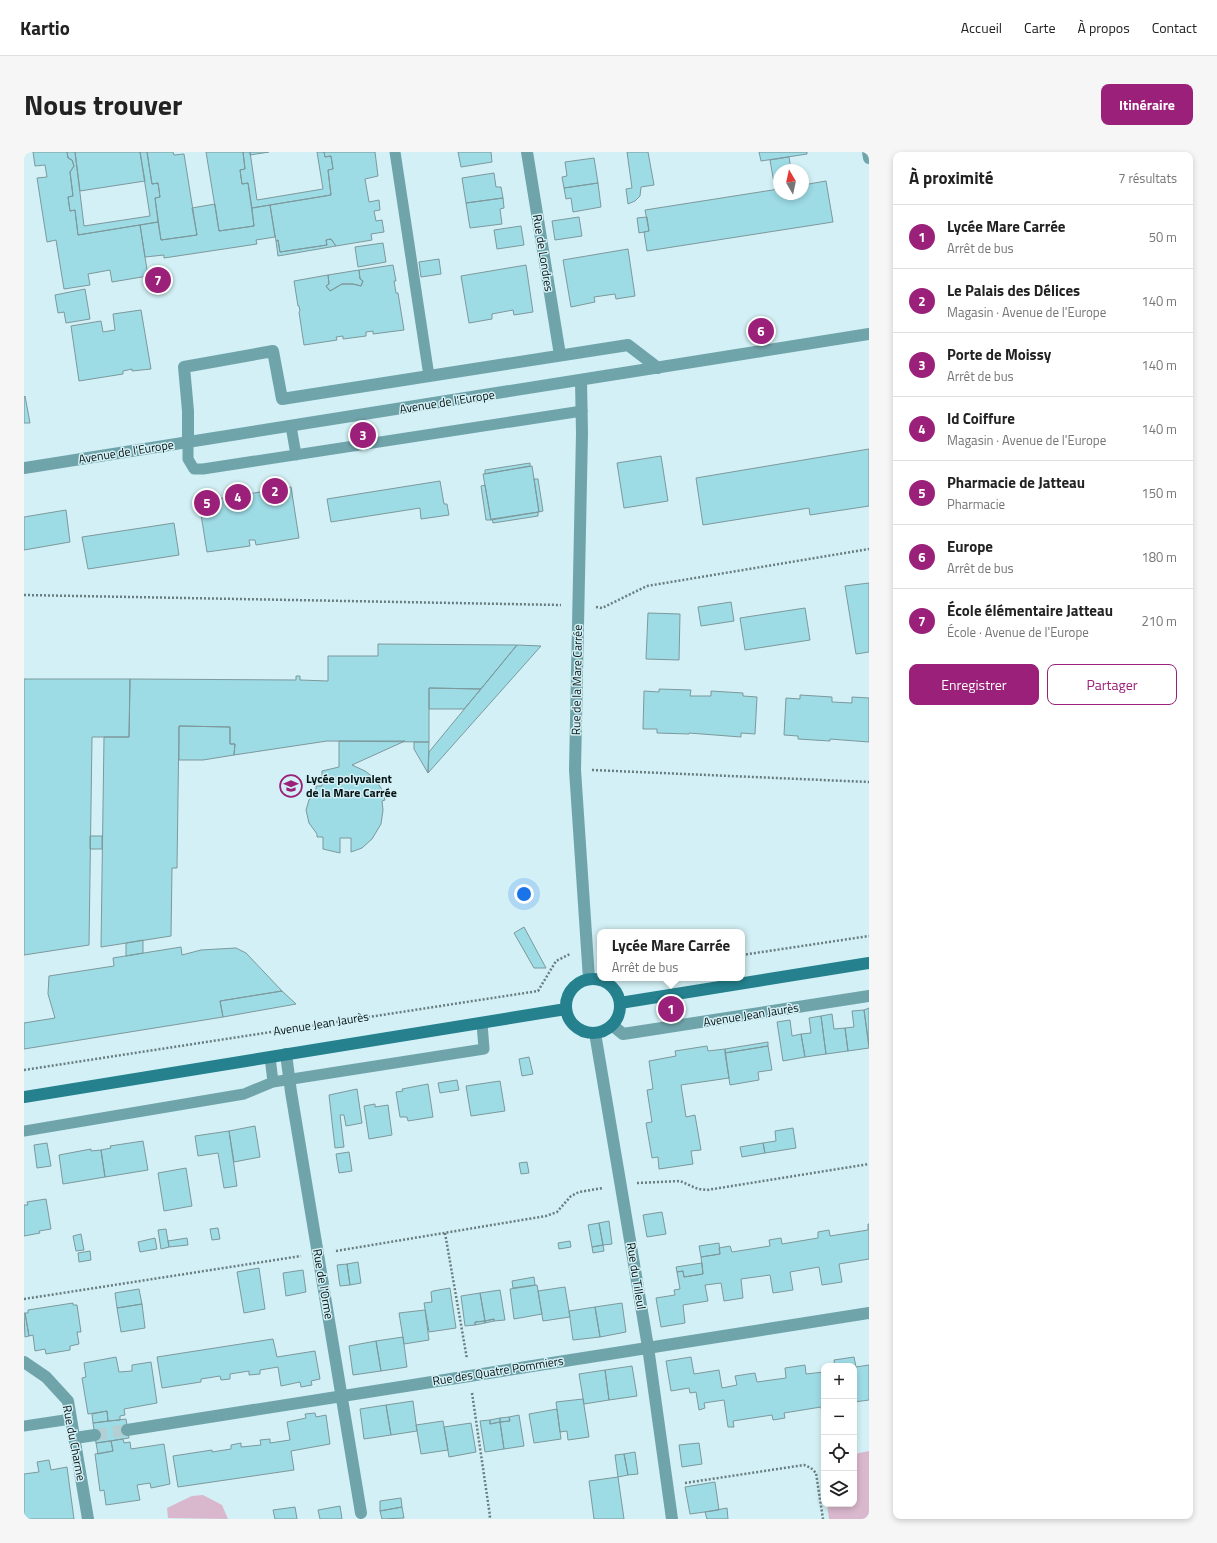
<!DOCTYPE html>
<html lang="fr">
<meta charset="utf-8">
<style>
:root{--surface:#fff;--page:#f6f6f6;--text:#222;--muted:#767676;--line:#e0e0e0;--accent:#9a2079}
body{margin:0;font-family:"Titillium Web",sans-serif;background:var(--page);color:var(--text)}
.controls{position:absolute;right:12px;bottom:12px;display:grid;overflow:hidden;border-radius:8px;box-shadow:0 2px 6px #0003}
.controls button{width:36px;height:36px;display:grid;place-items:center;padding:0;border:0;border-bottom:1px solid var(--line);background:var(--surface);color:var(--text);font:20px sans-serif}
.compass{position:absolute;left:749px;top:12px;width:36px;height:36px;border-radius:50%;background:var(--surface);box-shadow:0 2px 6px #0003;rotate:351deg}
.you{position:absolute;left:500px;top:742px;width:14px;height:14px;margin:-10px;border:3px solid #fff;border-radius:50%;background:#1a73e8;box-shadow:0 0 0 6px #1a73e833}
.badge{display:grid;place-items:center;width:26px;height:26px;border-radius:50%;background:var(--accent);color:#fff;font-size:13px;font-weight:700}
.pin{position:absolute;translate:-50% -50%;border:2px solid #fff;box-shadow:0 1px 4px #0006}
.popup{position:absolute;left:573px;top:777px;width:148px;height:52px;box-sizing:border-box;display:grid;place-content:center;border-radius:8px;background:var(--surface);filter:drop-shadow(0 1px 3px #0005);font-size:13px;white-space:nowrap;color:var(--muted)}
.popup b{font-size:15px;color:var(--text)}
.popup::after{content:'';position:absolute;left:50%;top:100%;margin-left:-8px;border:8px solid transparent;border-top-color:var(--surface)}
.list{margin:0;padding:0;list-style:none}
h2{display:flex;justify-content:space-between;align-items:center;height:52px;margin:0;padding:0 16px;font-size:17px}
h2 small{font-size:13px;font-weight:400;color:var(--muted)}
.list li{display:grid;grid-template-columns:26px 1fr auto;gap:12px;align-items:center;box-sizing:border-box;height:64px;padding:0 16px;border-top:1px solid var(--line)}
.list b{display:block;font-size:15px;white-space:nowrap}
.list p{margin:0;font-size:13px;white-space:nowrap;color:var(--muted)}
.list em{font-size:13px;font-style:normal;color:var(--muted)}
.actions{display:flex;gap:8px;padding:12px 16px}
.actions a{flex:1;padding:9px 0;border:1px solid var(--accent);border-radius:8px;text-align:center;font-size:14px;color:var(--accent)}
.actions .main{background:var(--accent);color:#fff}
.icon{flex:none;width:22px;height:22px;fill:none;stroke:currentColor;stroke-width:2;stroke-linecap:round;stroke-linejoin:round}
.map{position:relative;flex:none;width:845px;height:1367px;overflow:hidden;border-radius:8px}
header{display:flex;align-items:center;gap:24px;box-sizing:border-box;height:56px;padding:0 20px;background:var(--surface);border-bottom:1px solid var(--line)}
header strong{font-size:19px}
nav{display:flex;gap:22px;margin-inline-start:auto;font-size:14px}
.intro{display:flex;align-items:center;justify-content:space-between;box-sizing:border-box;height:96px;padding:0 24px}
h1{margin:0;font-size:28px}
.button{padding:10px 18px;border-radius:8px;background:var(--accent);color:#fff;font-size:14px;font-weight:700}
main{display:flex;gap:24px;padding:0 24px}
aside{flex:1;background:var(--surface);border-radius:8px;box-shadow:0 2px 6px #0003}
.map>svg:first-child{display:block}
.green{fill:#d9b7cc}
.building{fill:#9ddbe5;stroke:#7d999d}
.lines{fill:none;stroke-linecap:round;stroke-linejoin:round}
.street-tunnel{stroke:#b4cfd3;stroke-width:12;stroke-dasharray:12 6;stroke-linecap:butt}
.path{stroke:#697d80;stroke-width:2.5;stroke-dasharray:2 2;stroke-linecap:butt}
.lane{stroke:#70a4ab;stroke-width:11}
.street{stroke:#70a4ab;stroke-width:12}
.secondary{stroke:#24818d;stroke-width:12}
.labels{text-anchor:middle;stroke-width:3;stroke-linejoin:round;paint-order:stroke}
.street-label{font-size:12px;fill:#071213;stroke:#d2f0f5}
.poi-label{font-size:12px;font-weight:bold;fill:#071213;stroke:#d2f0f5;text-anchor:start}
</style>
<header>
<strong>Kartio</strong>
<nav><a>Accueil</a><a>Carte</a><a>À propos</a><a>Contact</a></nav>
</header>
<div class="intro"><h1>Nous trouver</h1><a class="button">Itinéraire</a></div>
<main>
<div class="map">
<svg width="845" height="1367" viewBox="0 0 845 1367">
<rect width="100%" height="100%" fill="#d2f0f5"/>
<path class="green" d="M845,1299V1367H805L803,1352H830V1302Z
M179,1343L198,1353L204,1367L144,1366L143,1356L168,1344Z"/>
<path class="building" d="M9,0H43L44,6L48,8L50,14L46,20L49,44L44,45L46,59L51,58L54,83L116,73L124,124L88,130L86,118L64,122L66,133L40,137L32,88L23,90L13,26L23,25L21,13L11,14Z
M43,0H51L60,74L126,64L116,0H123L128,32L134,31L136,45L131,46L134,70L54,83L51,58L46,59L44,45L49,44L46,20L50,14L48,8L44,6Z
M51,0H116L121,29L56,39Z
M123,0H149L150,3L160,2L173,83L137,88L131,46L136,45L134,31L128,32Z
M182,0H219L221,17L216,18L218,32L224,31L230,74L195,79Z
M219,0H226L233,48L299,37L293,0H300L301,5L307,4L309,17L304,18L307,43L228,56L224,31L218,32L216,18L221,17Z
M226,0H245L226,3Z
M300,0H351L354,24L341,27L345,50L355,48L356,58L350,59L352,69L358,68L360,80L347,82L348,88L312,94L307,87L302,88L303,93L256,100L254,88L252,89L246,53L307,43L304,18L309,17L307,4L301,5Z
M434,0H467L468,10L437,15Z
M603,0H624L630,33L617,35L616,44L611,49L604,52L602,37L608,36Z
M735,0H783V2L737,9Z
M765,5L767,18H755V37H751L746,8Z
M570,6L574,31L540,36L538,25L543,24L541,10Z
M470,21L472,35H477L479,46L442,51L438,26Z
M802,29L809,70L623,99L620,80L625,79L621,58L755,37V42H779V33Z
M574,31L577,55L549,60L547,46L542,47L540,36Z
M479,46L480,56L476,57L478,72L446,76L442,51Z
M191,52L195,79L230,74L228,56L246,53L251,85L232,88L233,92L140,106V103L121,105L116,73L134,70L137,88L173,83L168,56Z
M555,65L558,84L531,88L528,69Z
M623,65L625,79L615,81L613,66Z
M497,74L500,93L473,97L470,78Z
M307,87L312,94L254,104L252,89L254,88L256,100L303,93L302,88Z
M359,91L362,110L334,115L331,95Z
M604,97L611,144L592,147L591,142L570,145L571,150L547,155L539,108Z
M415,107L417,122L397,125L395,110Z
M369,113L372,129H370L372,141H374L380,178L349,182V179L342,180V184L319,187V184L312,185L313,188L280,193L275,160L276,159L275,154H274L270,129L304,123L305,132L302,134L306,139L318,132H329L337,134L339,129L336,127L335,118Z
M502,113L509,160L490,163L489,158L468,162V167L445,171L437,124Z
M335,118L336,127L339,129L337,134L329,132H318L306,139L302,134L305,132L304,123Z
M61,137L66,167L42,171L40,160L34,161L31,143Z
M117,158L127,217L108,219V217L99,219V222L55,229L47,174L77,169L79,180L91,178L89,162Z
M1,244L6,271H0V245Z
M845,297V354L786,363L785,356L679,373L672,326Z
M637,304L644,349L600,356L593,311Z
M506,311V314L461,322V318Z
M508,314L515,360L467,368L459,322Z
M510,327H514L519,359L515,360Z
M416,329L420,352H423L425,363L397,367L396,356L307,370L303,347Z
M461,333L467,368H462L457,334Z
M267,335L275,386L232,393L231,388H225L226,394L183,400L175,350Z
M42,358L46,390L0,398V365Z
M514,360V364L469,371L468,367Z
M150,371L155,403L64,417L58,385Z
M845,431V500L832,502L821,434Z
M707,450L710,469L677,474L674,455Z
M781,456L786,488L721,498L716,466Z
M624,461L656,462L655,508L622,507Z
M354,492L493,493L457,537L405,536V590L303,589L210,603L211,592H206V575L155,574L153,716H148L147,784L77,795L80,585H105L106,527L272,528V524H276V528L304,529V504H354Z
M493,493L517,494L404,621L405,600Z
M0,527H106L105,585H68L65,793L0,803Z
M405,536L457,537L440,557H405Z
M635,537L667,538L666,544H687V539L719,541V544L733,545L731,582L717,581V585L665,581V582L633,581V577H619L620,539L635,540Z
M776,543L808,545V550L828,551V545L845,546V590L806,587V589L774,587V584L760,583L762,546L776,547Z
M155,574L206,575V592H211L210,603L179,608H155Z
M315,589H381L328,613L341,619L349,625L357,636L361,648L358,649L359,658L357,672L348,687L338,696L327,700V686H316V701L299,697V685H293V682L285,671L282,658L285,648L292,637V634H298V619L315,615Z
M390,590H405L404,621L390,597Z
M66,684H78V697H66Z
M500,775L522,816H510L490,781Z
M119,788V801L102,804V791Z
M157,795L158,803L177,798L212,796L222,801L258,839L196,849L199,865L0,897V871L31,866L24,842L25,824L90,814L89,806Z
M258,839L272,852L199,865L196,849Z
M845,856V893L840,858Z
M840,858L845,896L824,899L821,876L830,875L828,859Z
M808,862L810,877L821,876L824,899L802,902L797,864Z
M797,864L802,902L781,905L777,882L787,881L785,866Z
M766,868L768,884L777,882L781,905L759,909L753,870Z
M744,890V894L701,901V897Z
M683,894L684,899L701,897L705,926L657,933L662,965L671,963L677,998L667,999L669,1012L635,1017L634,1005L628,1006L622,971L628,970L623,938L629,937L625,909L652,904L651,899Z
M744,894L748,918L734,920L735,928L706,933L701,901Z
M505,905L509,922L498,924L495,907Z
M433,928L435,938L416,941L414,931Z
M476,929L481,959L447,964L442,934Z
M404,932L409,965L384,969L383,965H376L372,940L379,939L378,937Z
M333,937L338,971L322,974L320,963H316L320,995L311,996L305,943Z
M351,952V955L364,953L368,983L345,987L340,954Z
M231,974L236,1005L210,1010L205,979Z
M769,976L772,996L741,1001L739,991L752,989L751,979Z
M205,979L213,1034L200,1036L194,1001L174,1004L171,984Z
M119,989L124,1018L81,1025L77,998L87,996L86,994Z
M23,991L27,1014L13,1016L10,993Z
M739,991L741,1001L718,1005L716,995Z
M67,997V999L77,998L81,1025L39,1032L35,1003Z
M325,1000L328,1019L315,1021L312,1002Z
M503,1010L505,1021L497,1022L495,1011Z
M162,1016L168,1054L140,1059L134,1021Z
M22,1047L27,1077L15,1079L16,1081L0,1084V1053H4L3,1050Z
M638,1060L642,1082L623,1085L619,1063Z
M585,1069L588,1092L579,1093L575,1071Z
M575,1071L579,1093L568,1095L564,1073Z
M844,1072H845V1107L815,1112L818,1130L798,1133L795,1115L766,1120L769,1138L749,1141L746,1123L717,1127L719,1146L700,1149L697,1131L681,1133L684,1149L659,1153L661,1171L637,1175L632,1146L651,1143L650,1138L656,1137L653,1120L659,1119L660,1125L679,1122L677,1105L696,1102L695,1096L706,1094L708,1100L746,1094L745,1088L757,1086L758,1092L794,1086V1080L805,1078L806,1084L844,1078Z
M194,1076L196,1087L188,1088L186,1077Z
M142,1077L145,1095L137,1097L134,1078Z
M57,1082L60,1098L52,1099L49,1084Z
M131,1086L133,1097L116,1100L114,1090Z
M163,1086L164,1093L145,1095L144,1089Z
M546,1089L547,1095L535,1097L534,1091Z
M695,1091L696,1102L677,1105L675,1094Z
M579,1093L580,1099L569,1101L568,1095Z
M66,1099L67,1108L55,1110L54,1101Z
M334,1110L337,1131L326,1133L323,1112Z
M678,1111L679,1122L660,1125L659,1119L653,1120L652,1115Z
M323,1112L326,1133L316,1134L313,1113Z
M235,1116L241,1157L220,1161L213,1120Z
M279,1118L282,1140L262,1144L259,1121Z
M510,1125L511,1133L489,1136L488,1129Z
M513,1133L518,1162L490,1167L486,1137Z
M541,1135L546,1165L519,1169L514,1139Z
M426,1136L432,1176L405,1180L400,1151L408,1150L407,1140L409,1139Z
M115,1137L118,1152L93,1156L91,1141Z
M476,1138L481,1168L470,1169V1167L461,1169L456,1141Z
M456,1141L461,1169L451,1170V1173L441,1174L437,1144Z
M49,1151V1153H53L57,1180H53L55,1192L46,1194V1198L22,1202L21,1197L11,1199L9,1183L5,1184L1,1161H4V1158Z
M598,1151L602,1180L576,1185L571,1155Z
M118,1152L121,1176L97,1180L93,1156Z
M571,1155L576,1185L549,1188L545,1159Z
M401,1158L405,1188L380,1192L375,1161Z
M0,1161H1L5,1184L1,1185Z
M470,1167V1169L461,1171V1169Z
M461,1169V1171L451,1173V1170Z
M379,1185L383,1215L357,1219L352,1189Z
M249,1187L253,1205L291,1199L296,1227L287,1229L288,1233L277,1235L276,1230L257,1234L254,1215L236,1218V1222L225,1223V1219L206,1222V1227L197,1228L196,1224L177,1227V1230L138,1236L133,1205Z
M352,1189L357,1219L329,1223L325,1194Z
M92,1205L95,1220L108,1219V1213L127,1210L133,1251L100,1257L101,1263L96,1264V1268L84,1269L83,1259L64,1262L58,1226L62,1225L60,1211Z
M667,1205L670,1222L695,1218L698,1236L713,1233L711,1224L731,1221L733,1230L762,1226L761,1216L781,1213L782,1222L800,1220V1260L798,1261L797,1255L760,1261L761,1266L749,1268L748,1263L709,1269L710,1275H704L700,1248L680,1251L681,1256L675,1258L672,1240L666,1241L665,1236L647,1239L642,1209Z
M830,1205L832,1215L845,1213V1248L830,1250V1214H811L810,1208Z
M608,1214L613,1244L585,1248L581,1218Z
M581,1218L585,1248L560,1252L555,1222Z
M559,1247L565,1285L544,1288L543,1279L536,1280L532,1250Z
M389,1249L393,1279L367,1283L362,1253Z
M362,1253L367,1283L340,1287L336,1257Z
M533,1257L537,1287L510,1291L505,1262Z
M83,1259L84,1269L69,1271L68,1262Z
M291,1261L292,1265L302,1263L306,1292L267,1299L270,1318L154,1335L149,1304L188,1298V1300L207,1297V1293L217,1291V1295L237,1293L236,1288L246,1287V1291L266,1288L263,1270L282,1266L281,1262Z
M495,1263L500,1294L480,1297L476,1270L486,1269L485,1265Z
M485,1265L486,1269L476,1270V1266Z
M476,1266V1270L466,1272V1268Z
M102,1267L105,1286L72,1291L69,1271Z
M466,1268V1272L476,1270L480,1297L461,1300L456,1269Z
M419,1269L424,1298L397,1302L392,1273Z
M447,1271L452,1300L425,1305L420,1275Z
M99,1287L100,1291L106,1290L107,1297L140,1292L146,1332L127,1336L126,1331L113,1333L116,1348L82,1353L80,1338L76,1339L71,1302L89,1299L87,1289Z
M87,1289L89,1299L74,1302L72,1291Z
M675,1291L678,1312L658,1315L655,1293Z
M611,1300L614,1322L604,1323L600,1302Z
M600,1302L604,1323L594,1325L591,1303Z
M25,1308L27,1318L43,1315L50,1367H0V1322L15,1320L13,1310Z
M594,1325L600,1367H570L565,1329Z
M691,1330L695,1358L666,1362L661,1335Z
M377,1346L378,1355L356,1359V1349Z
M316,1354L318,1367H296L294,1358Z
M271,1355L273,1367H251L249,1358Z
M378,1355L380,1366L358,1367L356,1359Z
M703,1356L704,1367H683L681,1360Z"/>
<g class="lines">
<path class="street-tunnel" d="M71,1283L103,1278"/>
<path class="path" d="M0,443L537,453
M572,455L578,456L623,434L845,397
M568,618L845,630
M718,803L845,784
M0,918L514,839L532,809L546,802
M613,1031L656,1029L674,1037L683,1038L845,1012
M421,1081L443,1207
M312,1099L522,1064L533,1060L547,1044L555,1040L579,1036
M0,1147L277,1104
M448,1241L466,1364L465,1367
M661,1331L780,1313L787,1316L792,1321L799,1367"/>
<path class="lane" d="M371,0L405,224
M267,274L272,303
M164,290V307L170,317H179L558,259
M249,930L460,897L458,871
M0,979L220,942L249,930L246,905
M0,1274L47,1267"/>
<path class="street" d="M503,0L536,203
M844,0L845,6
M557,229L558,281L551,618L565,827
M164,290V259L160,215L249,199L258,247L604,193L634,216
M0,316L845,182
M588,873L599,882L845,844
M571,881L624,1195L648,1367
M262,902L267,940L337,1361
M0,1210L22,1225L44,1249L64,1367
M103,1278L845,1161
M51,1286L71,1283"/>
<path class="secondary" d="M542 854a27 27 0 1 1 54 0a27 27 0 1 1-54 0Z
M596,851L845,811
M0,945L542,857"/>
</g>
<defs>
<g id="school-ring" transform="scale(1.15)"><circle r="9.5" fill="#d2f0f5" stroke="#9a2079" stroke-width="1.5"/><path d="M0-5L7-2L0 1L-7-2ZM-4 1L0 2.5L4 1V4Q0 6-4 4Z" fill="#9a2079"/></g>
</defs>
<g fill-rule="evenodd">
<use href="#school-ring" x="267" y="634"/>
</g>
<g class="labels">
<g class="street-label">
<text transform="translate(519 101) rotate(81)" y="4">Rue de Londres</text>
<text transform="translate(423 250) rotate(-9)" y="4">Avenue de l'Europe</text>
<text transform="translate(102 300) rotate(-9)" y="4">Avenue de l'Europe</text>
<text transform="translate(553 528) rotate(-89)" y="4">Rue de la Mare Carrée</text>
<text transform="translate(727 863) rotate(-9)" y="4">Avenue Jean Jaurès</text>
<text transform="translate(297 872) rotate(-9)" y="4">Avenue Jean Jaurès</text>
<text transform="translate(612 1124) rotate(81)" y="4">Rue du Tilleul</text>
<text transform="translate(299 1132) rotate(80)" y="4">Rue de l'Orme</text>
<text transform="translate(474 1219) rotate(-9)" y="4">Rue des Quatre Pommiers</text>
<text transform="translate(50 1291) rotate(79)" y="4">Rue du Charme</text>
</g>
<g class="poi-label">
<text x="282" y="631">Lycée polyvalent<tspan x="282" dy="14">de la Mare Carrée</tspan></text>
</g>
</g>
</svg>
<div class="controls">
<button>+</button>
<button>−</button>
<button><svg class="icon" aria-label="locate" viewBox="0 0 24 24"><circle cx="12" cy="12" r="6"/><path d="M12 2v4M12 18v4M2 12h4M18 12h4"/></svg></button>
<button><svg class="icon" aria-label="layers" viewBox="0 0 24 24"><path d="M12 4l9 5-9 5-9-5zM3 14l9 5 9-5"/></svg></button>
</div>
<svg class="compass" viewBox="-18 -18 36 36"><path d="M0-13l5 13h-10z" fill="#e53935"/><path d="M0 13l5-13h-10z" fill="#767676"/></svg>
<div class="you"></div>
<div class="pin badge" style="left:647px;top:857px">1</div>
<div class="popup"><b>Lycée Mare Carrée</b>Arrêt de bus</div>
<div class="pin badge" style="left:251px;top:339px">2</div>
<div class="pin badge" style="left:339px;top:283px">3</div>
<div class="pin badge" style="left:214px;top:345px">4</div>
<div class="pin badge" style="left:183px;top:351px">5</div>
<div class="pin badge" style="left:737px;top:179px">6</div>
<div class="pin badge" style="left:134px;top:128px">7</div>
</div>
<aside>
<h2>À proximité<small>7 résultats</small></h2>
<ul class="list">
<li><span class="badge">1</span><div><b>Lycée Mare Carrée</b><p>Arrêt de bus</p></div><em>50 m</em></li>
<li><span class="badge">2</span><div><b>Le Palais des Délices</b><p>Magasin · Avenue de l'Europe</p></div><em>140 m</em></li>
<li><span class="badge">3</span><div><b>Porte de Moissy</b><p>Arrêt de bus</p></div><em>140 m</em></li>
<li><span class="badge">4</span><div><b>Id Coiffure</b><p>Magasin · Avenue de l'Europe</p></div><em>140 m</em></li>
<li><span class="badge">5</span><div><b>Pharmacie de Jatteau</b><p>Pharmacie</p></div><em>150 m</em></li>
<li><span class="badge">6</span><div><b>Europe</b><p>Arrêt de bus</p></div><em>180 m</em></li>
<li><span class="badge">7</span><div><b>École élémentaire Jatteau</b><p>École · Avenue de l'Europe</p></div><em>210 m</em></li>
</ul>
<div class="actions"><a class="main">Enregistrer</a><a>Partager</a></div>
</aside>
</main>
